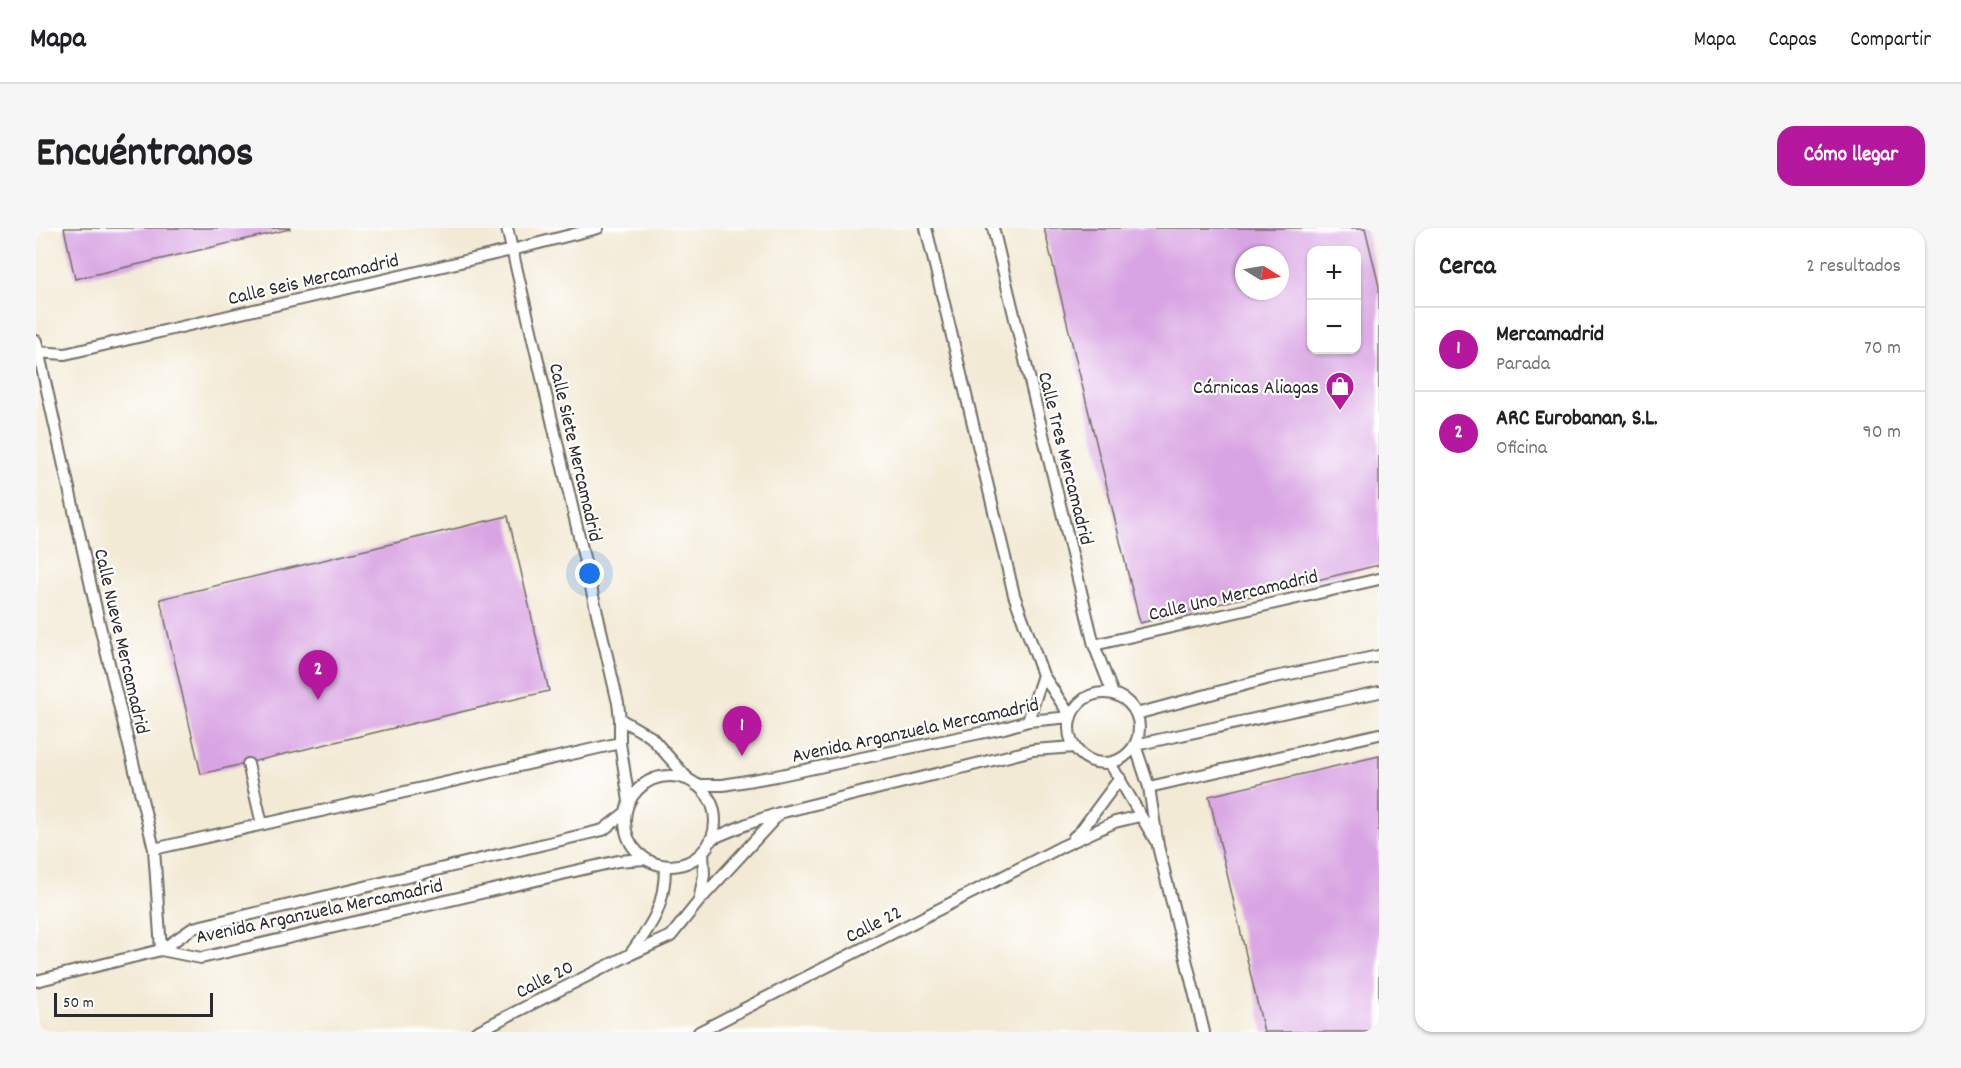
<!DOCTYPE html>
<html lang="es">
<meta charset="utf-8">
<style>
:root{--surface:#fff;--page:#f6f6f6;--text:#202124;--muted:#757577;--line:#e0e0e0;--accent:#b5179e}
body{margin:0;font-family:Dekko,sans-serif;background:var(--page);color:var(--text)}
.controls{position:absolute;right:18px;top:18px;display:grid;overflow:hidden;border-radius:12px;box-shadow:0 2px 4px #0004}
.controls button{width:54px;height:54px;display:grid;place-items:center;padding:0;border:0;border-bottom:2px solid var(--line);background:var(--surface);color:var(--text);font:30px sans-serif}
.compass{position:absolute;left:1199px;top:18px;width:54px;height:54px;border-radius:50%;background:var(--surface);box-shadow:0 2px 4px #0004;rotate:101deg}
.scale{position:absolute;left:18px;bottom:15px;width:159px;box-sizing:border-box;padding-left:6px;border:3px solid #2b2b2b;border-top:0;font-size:16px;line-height:21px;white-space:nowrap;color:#2b2b2b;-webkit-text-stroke:4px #fff;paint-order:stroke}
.you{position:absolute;left:554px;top:346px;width:21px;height:21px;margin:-15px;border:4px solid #fff;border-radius:50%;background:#1a73e8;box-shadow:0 0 0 9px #1a73e833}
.badge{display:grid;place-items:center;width:39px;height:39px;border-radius:50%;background:var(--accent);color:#fff;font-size:20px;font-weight:700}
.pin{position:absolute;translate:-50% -50px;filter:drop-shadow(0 2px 3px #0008)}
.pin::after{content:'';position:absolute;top:32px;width:21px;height:18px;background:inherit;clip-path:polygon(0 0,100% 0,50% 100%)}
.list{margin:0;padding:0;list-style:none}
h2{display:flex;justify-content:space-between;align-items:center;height:78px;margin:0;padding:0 24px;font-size:26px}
h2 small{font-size:20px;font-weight:400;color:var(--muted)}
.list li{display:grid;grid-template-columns:39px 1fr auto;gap:18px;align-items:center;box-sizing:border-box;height:84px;padding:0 24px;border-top:2px solid var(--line)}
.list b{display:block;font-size:22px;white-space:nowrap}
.list p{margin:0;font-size:20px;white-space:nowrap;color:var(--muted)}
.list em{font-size:20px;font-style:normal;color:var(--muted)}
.map{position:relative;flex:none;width:1343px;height:804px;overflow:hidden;border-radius:18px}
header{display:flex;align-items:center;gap:36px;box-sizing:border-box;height:84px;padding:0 30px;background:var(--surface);border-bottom:2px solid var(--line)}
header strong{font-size:28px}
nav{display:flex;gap:33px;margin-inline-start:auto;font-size:21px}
.intro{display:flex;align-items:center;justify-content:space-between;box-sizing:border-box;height:144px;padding:0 36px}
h1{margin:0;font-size:42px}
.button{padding:15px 27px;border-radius:18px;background:var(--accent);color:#fff;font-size:21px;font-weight:700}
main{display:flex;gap:36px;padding:0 36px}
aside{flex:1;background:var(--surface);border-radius:18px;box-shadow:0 2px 4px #0004}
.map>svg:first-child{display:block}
.building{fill:#d9a4e3;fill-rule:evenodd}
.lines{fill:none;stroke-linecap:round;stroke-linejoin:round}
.service-casing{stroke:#716e66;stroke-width:14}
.service{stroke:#fff;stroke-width:10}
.labels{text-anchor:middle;stroke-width:4.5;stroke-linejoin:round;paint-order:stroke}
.street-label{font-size:20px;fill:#2b2b2b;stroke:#fff}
.poi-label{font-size:20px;fill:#2b2b2b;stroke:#fff;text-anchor:end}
</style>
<header>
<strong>Mapa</strong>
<nav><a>Mapa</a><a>Capas</a><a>Compartir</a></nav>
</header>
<div class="intro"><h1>Encuéntranos</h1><a class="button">Cómo llegar</a></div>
<main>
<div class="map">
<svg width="1343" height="804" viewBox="0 0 1343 804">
<rect width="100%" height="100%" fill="#fff"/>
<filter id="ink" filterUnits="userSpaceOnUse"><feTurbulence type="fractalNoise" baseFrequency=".0167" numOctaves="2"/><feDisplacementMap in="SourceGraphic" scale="12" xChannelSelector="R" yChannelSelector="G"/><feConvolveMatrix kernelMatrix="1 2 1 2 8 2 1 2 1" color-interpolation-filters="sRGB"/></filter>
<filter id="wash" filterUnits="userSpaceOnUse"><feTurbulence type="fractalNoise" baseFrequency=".008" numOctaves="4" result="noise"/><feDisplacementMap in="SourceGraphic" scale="24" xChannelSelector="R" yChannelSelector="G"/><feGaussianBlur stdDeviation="1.35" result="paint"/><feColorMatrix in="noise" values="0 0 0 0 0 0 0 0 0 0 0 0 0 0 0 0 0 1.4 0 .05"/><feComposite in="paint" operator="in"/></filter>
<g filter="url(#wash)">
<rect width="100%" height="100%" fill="#f3ead5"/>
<g id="blocks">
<path class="building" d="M28,0H254V1L39,51Z
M1008,0H1329L1343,58V337L1104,395ZM1276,22H1320V122H1276ZM1208,27H1244V63H1208Z
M472,288L513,463L165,546L124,371Z
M1343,528V804H1228L1173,568Z"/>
</g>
</g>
<g filter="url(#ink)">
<use href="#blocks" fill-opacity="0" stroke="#716e66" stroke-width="1.5"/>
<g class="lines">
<g class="service-casing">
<path id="service" d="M471,0L582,475L584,491V515L593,573
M957,0L1058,417L1077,466
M0,113L63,394L118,621L125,722
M0,124L29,126L476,22L562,0
M1058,417L1343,351
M1033 500a35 35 0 1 1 70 0a35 35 0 1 1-70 0Z
M1100,486L1234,450L1343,428
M584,491L615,509L653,552
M992,493L1007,447
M1074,535L1119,612
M212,536L226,596
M589 593a45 45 0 1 1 90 0a45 45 0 1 1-90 0Z
M660,557H687L740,548L968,500L992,493L1035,489L1007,447L978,367L890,0
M1113,559L1343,506
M1038,609L1044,604L1084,550
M675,611L711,596L743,585L997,522L1039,519
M118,621L584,515
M663,673L742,587
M125,722L165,730L582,633L609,631
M595,725C618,694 629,677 629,638
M0,753L125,722L157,700L567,602L589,585
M440,804L593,727L635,708L663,673L668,647L667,623
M663,804L1027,618L1079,594L1104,588
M1168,804L1122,618L1113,559L1099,517L1343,464"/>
</g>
<use href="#service" class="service"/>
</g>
</g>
<defs>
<g id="shop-pin" transform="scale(1.5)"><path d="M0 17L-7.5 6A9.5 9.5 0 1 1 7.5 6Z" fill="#b5179e" stroke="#fff"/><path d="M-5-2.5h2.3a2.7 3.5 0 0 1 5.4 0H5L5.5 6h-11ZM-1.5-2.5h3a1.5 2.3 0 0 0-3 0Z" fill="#fff"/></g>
</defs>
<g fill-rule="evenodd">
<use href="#shop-pin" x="1304" y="158"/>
</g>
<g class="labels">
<g class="street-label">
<text transform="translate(277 50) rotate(-13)" y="7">Calle Seis Mercamadrid</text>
<text transform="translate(541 224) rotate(77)" y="7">Calle Siete Mercamadrid</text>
<text transform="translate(1031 230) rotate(76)" y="7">Calle Tres Mercamadrid</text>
<text transform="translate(1197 366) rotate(-13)" y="7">Calle Uno Mercamadrid</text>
<text transform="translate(87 413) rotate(77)" y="7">Calle Nueve Mercamadrid</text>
<text transform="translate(879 501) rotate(-12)" y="7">Avenida Arganzuela Mercamadrid</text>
<text transform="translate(283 682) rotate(-12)" y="7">Avenida Arganzuela Mercamadrid</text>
<text transform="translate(837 695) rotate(-27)" y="7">Calle 22</text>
<text transform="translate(508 750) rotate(-27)" y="7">Calle 20</text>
</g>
<g class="poi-label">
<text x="1283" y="165">Cárnicas Aliagas</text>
</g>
</g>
</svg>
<div class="controls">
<button>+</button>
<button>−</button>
</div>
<svg class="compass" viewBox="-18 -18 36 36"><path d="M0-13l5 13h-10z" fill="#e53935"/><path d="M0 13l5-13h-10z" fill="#757577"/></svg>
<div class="scale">50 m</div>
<div class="you"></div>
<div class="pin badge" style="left:706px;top:528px">1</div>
<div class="pin badge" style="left:282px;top:472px">2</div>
</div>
<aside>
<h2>Cerca<small>2 resultados</small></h2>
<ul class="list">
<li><span class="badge">1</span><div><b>Mercamadrid</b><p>Parada</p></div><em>70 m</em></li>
<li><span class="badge">2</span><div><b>ARC Eurobanan, S.L.</b><p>Oficina</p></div><em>90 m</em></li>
</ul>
</aside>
</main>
